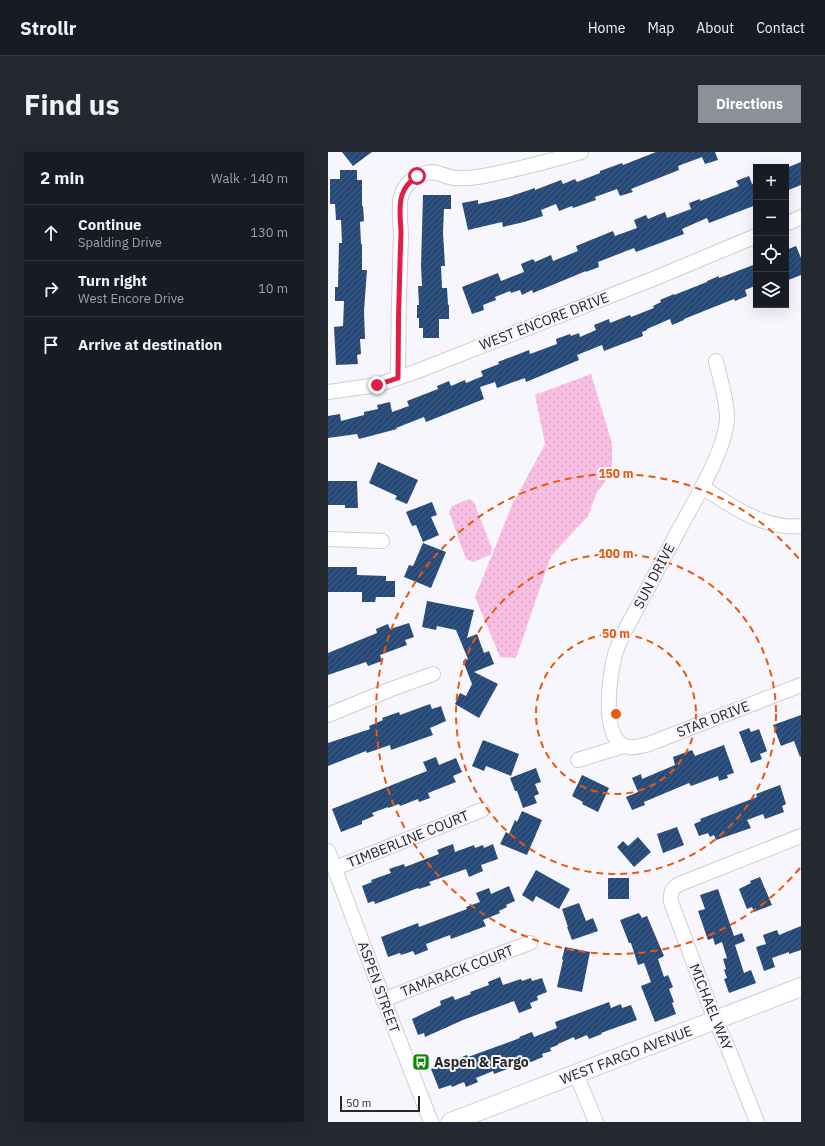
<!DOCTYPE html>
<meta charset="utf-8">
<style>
:root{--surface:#171b24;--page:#242831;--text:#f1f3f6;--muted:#9ea1a6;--line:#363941;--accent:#8c9099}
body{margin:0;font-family:"IBM Plex Sans",sans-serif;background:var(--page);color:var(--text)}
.controls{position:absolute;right:12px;top:12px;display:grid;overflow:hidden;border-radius:0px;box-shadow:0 4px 16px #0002}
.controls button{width:36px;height:36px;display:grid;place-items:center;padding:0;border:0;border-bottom:1px solid var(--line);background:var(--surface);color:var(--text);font:20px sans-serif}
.scale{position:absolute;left:12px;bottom:10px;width:80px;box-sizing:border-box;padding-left:4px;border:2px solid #272729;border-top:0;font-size:11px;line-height:14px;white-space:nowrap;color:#272729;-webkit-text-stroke:3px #f6f6fc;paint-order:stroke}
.stop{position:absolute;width:12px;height:12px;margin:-9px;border:3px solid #e11d48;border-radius:50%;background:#fff}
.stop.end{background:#e11d48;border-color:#fff;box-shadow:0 1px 4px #0008}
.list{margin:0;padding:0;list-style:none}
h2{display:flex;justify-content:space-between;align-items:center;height:52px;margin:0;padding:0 16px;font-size:17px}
h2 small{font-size:13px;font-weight:400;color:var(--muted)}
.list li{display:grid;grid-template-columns:26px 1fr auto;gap:12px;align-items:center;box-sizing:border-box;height:56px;padding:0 16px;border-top:1px solid var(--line)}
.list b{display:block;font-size:15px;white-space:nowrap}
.list p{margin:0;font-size:13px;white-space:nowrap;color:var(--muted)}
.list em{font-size:13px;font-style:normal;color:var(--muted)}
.icon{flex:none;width:22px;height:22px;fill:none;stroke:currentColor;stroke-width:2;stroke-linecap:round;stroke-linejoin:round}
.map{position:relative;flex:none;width:473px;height:970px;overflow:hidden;border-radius:0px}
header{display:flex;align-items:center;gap:24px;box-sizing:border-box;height:56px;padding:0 20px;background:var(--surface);border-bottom:1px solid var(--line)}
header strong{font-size:19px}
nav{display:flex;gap:22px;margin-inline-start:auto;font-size:14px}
.intro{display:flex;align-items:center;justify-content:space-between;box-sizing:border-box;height:96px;padding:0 24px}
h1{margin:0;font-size:28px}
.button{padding:10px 18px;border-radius:0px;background:var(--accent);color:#fff;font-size:14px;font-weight:700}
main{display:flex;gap:24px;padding:0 24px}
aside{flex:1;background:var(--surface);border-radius:0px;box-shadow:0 4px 16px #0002}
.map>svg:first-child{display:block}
.park{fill:url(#park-dots)}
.building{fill:url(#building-hatch)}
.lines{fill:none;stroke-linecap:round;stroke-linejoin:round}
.minor-casing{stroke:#ceced3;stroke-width:16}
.major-casing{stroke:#ceced3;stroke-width:20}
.minor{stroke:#fff;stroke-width:14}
.major{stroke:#fff;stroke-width:18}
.route{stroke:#e11d48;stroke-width:5}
.ring{fill:none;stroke:#e8590c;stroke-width:2;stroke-dasharray:7 5}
.labels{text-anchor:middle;stroke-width:4;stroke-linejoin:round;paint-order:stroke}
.street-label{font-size:14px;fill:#272729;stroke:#f6f6fc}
.poi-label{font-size:14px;font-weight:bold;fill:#272729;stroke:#f6f6fc;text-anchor:start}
.centre{fill:#e8590c;stroke:#f6f6fc;stroke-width:2}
.ring-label{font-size:12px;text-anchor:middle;font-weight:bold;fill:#e8590c;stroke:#f6f6fc;stroke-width:4;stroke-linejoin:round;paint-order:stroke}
</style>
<header>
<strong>Strollr</strong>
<nav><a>Home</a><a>Map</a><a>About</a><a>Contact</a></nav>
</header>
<div class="intro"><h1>Find us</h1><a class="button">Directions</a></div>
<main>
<aside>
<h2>2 min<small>Walk · 140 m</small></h2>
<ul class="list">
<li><svg class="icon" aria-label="ahead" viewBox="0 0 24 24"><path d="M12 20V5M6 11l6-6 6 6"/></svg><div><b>Continue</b><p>Spalding Drive</p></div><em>130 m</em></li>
<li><svg class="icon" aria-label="right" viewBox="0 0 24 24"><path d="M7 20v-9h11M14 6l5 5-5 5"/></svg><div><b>Turn right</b><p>West Encore Drive</p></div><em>10 m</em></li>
<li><svg class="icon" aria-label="arrive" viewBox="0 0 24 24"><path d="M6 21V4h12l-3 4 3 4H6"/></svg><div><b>Arrive at destination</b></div></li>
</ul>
</aside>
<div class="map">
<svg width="473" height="970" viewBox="0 0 473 970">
<defs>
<pattern id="park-dots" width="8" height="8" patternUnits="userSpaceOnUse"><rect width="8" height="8" fill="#f8bfe2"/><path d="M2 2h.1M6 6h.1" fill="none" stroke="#d5a4c2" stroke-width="1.8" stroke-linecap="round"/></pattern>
<pattern id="building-hatch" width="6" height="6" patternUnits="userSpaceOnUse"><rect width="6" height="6" fill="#264978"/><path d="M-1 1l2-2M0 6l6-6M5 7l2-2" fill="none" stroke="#446086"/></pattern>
</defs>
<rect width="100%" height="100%" fill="#f6f6fc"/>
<path class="park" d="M263,222L284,291V314L277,330L268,342L260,364L223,404L188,506L172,505L147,445L184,353L217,292L207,243Z
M141,347L146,350L164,397L162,403L145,410L138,407L121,360L124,354Z"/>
<path class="building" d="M14,0H44L25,14Z
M328,0H387L390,8L377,12L374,5L350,14L351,18L303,37L305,40L292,44L289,37L267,45L268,48L245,56L244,54L231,59L228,52L213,58L215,64L196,70L175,75L174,70L140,78L134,51L150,48V52L180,45L207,36V38L233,28L235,32L247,27L249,30L272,21V19L294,11L295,13Z
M473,10V33L458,39V16Z
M12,18H29V28H34V54H35L36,69L32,70L33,92H34V118H39L36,159L37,187H32L33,202L29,203L30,212L8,213L6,175L15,174L16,149H7V135H10L11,91H14L13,68H8L7,52H2V27H12Z
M421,24L424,32L428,30V53L381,71L379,66L363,73L354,77L356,82L308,100L306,96L270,110L271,115L258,120V119L205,141L204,138L194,143L192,138L183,141L182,139L167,145L168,148L155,153L156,158L144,162L134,135L170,121L173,129L196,120L193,112L205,107L207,110L223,103L225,109L250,99L248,94L285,79L287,84L309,76L306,68L318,63L320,67L337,60L339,66L363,57L361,51L372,47V49L411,34L408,29Z
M95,43H123V57H116L115,80L117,114H113L114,136H119L120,153H121V167H111V186H95V176H91V166H89V153H91L90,134H94L93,114Z
M468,94L473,106V123L458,129V98Z
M428,112V129L426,130L427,134L417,138L419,144L407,149L406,147L356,167V168L344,173L342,167L319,177V178L314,180L315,184L276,199L274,193L249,203L251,208L198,230L197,226L169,236L167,230L152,235L156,247L98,270L96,265L68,276L69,277L31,287L29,282L0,286V264L12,262L13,269L36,263V260L50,257L49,253L62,250L64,260L81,254L79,249L110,237L109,234L121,229L123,234L137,228L138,231L155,224L153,219L171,212L170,210L201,198L202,202L229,192L228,187L242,182L243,184L251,181L252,185L268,178L266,173L281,167L282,171L302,163L303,165L326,156L325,154L333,150L332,148L346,142V143L379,130V129L391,124V126Z
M50,310L90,328L79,352L67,347L69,344L41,331Z
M0,329H29L30,356H17V353H0Z
M104,350L109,363L103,365L111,383L95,390L88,373L84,374L78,360Z
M95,391L118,400L103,436L76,425L81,413L85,414Z
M0,415H29V423L58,424V429H67V445H48L47,450H34V440H0Z
M99,449L146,458L139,486L149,482L156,501L161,499L166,512L146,520L170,532L151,566L127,552L132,541L138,544L144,532L135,509L140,507L128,478L109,474L108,478L94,475Z
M81,471L86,485L77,488L79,493L52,503L54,509L40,514L38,510L0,523V501L49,481L48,477L60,472L62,477Z
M102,552L104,557L113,554L118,569L102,576L105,583L63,598L62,593L39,601L38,599L0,614V591L42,577L41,574L55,568L54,566L71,560L72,563Z
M473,563V604L472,605L466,589L453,594L445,573Z
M421,576L423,580L431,577L439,599L432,602L434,607L423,611L411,580Z
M155,588L191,602L183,624L158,614L156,619L144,614Z
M396,593L406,621L399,623L400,626L391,629L390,624L363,634L361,631L316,650L317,653L304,658L298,645L310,640L304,626L313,622L314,627L347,613L345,605L364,598L367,604Z
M108,605L111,613L128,606L134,620L125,624L128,630L100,641L102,646L91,650L90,647L72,654L71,652L60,656V655L44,661L46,664L34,669V672L13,680L4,657L99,619L95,610Z
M208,616L213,630L207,632L211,642L206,644L209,651L195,656L189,639H187L182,626Z
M254,623L281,636L270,660L254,652L255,650L244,644Z
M452,633L458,652L454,654L456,660L437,667L435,662L419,668L423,676L388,688L386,683L382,685L380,681L371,684L366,672L373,669L372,667L429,645L428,642Z
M194,659L214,668L199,703L172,692L178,680L181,682L187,668L189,670Z
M349,675L356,693L335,701L329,682Z
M310,685L323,700L306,715L289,695L295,689L300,694Z
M125,692L127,700L146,693L147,696L155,693L156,696L165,692L170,707L153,713L155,719L141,725L138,717L101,730L103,733L91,737L90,736L47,752L46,749L40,751L34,734L44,730L43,728L63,721L61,717L76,712L77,715L111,702L109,698Z
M208,718L242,737L231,757L208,744L205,750L194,743Z
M432,725L444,753L426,760L424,755L419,757L411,737L423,731L422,729Z
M280,726H301V747H280Z
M181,734L187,749L178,753L179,755L171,759L172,761L155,768L158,774L123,787L122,783L98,792L100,798L87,803L85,799L73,803L72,801L60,805L53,785L90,771L91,775L139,757L138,755L152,750L148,741L161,736L163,742Z
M390,737L406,784L414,781L417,789L407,793L416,821L423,818L428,831L401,841L396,827L399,826L396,818L398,817L395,807L399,806L394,790L387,793L385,786L380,788L370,759L377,757L372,743Z
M251,751L258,769L265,766L270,779L244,788L239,775H240L234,757Z
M311,761L314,766L319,764L336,804L330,807L336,825L340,823L345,835L341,837L346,850L344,851L348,862L327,870L313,834L323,830L316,811L310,813L303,791H301L292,768Z
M473,774V798L461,802V800L444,806L447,815L436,819L428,795L438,792L435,783L449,778L451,783Z
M237,795L262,800L254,840L229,835L235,808L234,807Z
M172,825L175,833L193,827L194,829L203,826L204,829L214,826L219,840L209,844L210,848L202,851L204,856L191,861L186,849L135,868L97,885L96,881L90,883L84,867L113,853L112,849L125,844L127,848L143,842L142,840L161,833L160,830Z
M281,850L283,856L293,852L294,856L303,853L309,868L273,881L274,882L261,887L259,883L247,888L246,885L230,892V893L222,896L223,899L214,902L215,905L186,917L185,915L166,922L165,919L148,926L150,930L138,935L136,930L124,935L123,933L111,937L103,917L139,903L140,905L192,886L191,885L204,880L206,885L229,876L227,870Z"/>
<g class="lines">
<g class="minor-casing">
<path id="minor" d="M458,72L473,65
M388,209C392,227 399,248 399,266C398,296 369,345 354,372C334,409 315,446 295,482C292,489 289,496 287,502C282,523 271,589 300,595C306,596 312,594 318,593L473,533
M70,226C70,179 71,133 73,86C73,73 70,57 73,44C76,35 82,28 90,24C108,15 113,25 128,26C146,27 163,23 179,19C204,14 228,7 253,0
M0,240L49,233L87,220L325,127L428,84
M374,335C403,354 437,378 473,374
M0,387L54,389
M0,563L61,538L105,522
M250,608L295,594
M0,699L68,880L103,970
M7,716L154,658
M55,848L177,800L202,791
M248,922L268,970
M429,970L400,896L387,868L343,750C342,740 344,735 354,731L473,684"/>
</g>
<g class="major-casing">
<path id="major" d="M123,970L473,835"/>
</g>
<use href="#minor" class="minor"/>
<use href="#major" class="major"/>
</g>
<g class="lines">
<path class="route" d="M49,233L70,226C70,178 71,130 73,82C73,70 70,55 74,43C77,34 82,30 89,24"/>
</g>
<g class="ring">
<circle cx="288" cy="562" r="80"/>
<circle cx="288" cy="562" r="160"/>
<path d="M472 716A240 240 0 1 1 472 408"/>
</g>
<defs>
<g id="bus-square" transform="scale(0.9)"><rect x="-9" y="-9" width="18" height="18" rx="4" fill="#0f8706" stroke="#f6f6fc"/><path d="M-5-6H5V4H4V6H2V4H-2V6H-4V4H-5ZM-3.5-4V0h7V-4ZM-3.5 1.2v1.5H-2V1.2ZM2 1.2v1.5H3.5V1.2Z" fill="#fff"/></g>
</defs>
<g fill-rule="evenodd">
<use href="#bus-square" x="93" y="910"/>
</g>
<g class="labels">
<g class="street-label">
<text transform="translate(216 169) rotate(-21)" y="5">WEST ENCORE DRIVE</text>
<text transform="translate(326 424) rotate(-62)" y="5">SUN DRIVE</text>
<text transform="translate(385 567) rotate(-21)" y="5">STAR DRIVE</text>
<text transform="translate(80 687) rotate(-22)" y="5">TIMBERLINE COURT</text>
<text transform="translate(129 819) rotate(-21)" y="5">TAMARACK COURT</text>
<text transform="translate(51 835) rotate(70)" y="5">ASPEN STREET</text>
<text transform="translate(383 855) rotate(68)" y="5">MICHAEL WAY</text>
<text transform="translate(298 903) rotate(-21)" y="5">WEST FARGO AVENUE</text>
</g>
<g class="poi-label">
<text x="106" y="915">Aspen &amp; Fargo</text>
</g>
</g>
<circle cx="288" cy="562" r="6" class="centre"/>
<g class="ring-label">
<text x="288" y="326">150 m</text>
<text x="288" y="406">100 m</text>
<text x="288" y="486">50 m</text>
</g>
</svg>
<div class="controls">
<button>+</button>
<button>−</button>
<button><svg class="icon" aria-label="locate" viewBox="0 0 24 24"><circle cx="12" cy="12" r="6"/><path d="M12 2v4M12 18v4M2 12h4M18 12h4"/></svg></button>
<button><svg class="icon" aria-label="layers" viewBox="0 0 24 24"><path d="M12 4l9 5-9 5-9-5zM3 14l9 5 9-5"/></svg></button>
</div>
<div class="scale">50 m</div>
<div class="stop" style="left:89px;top:24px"></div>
<div class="stop end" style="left:49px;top:233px"></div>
</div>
</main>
